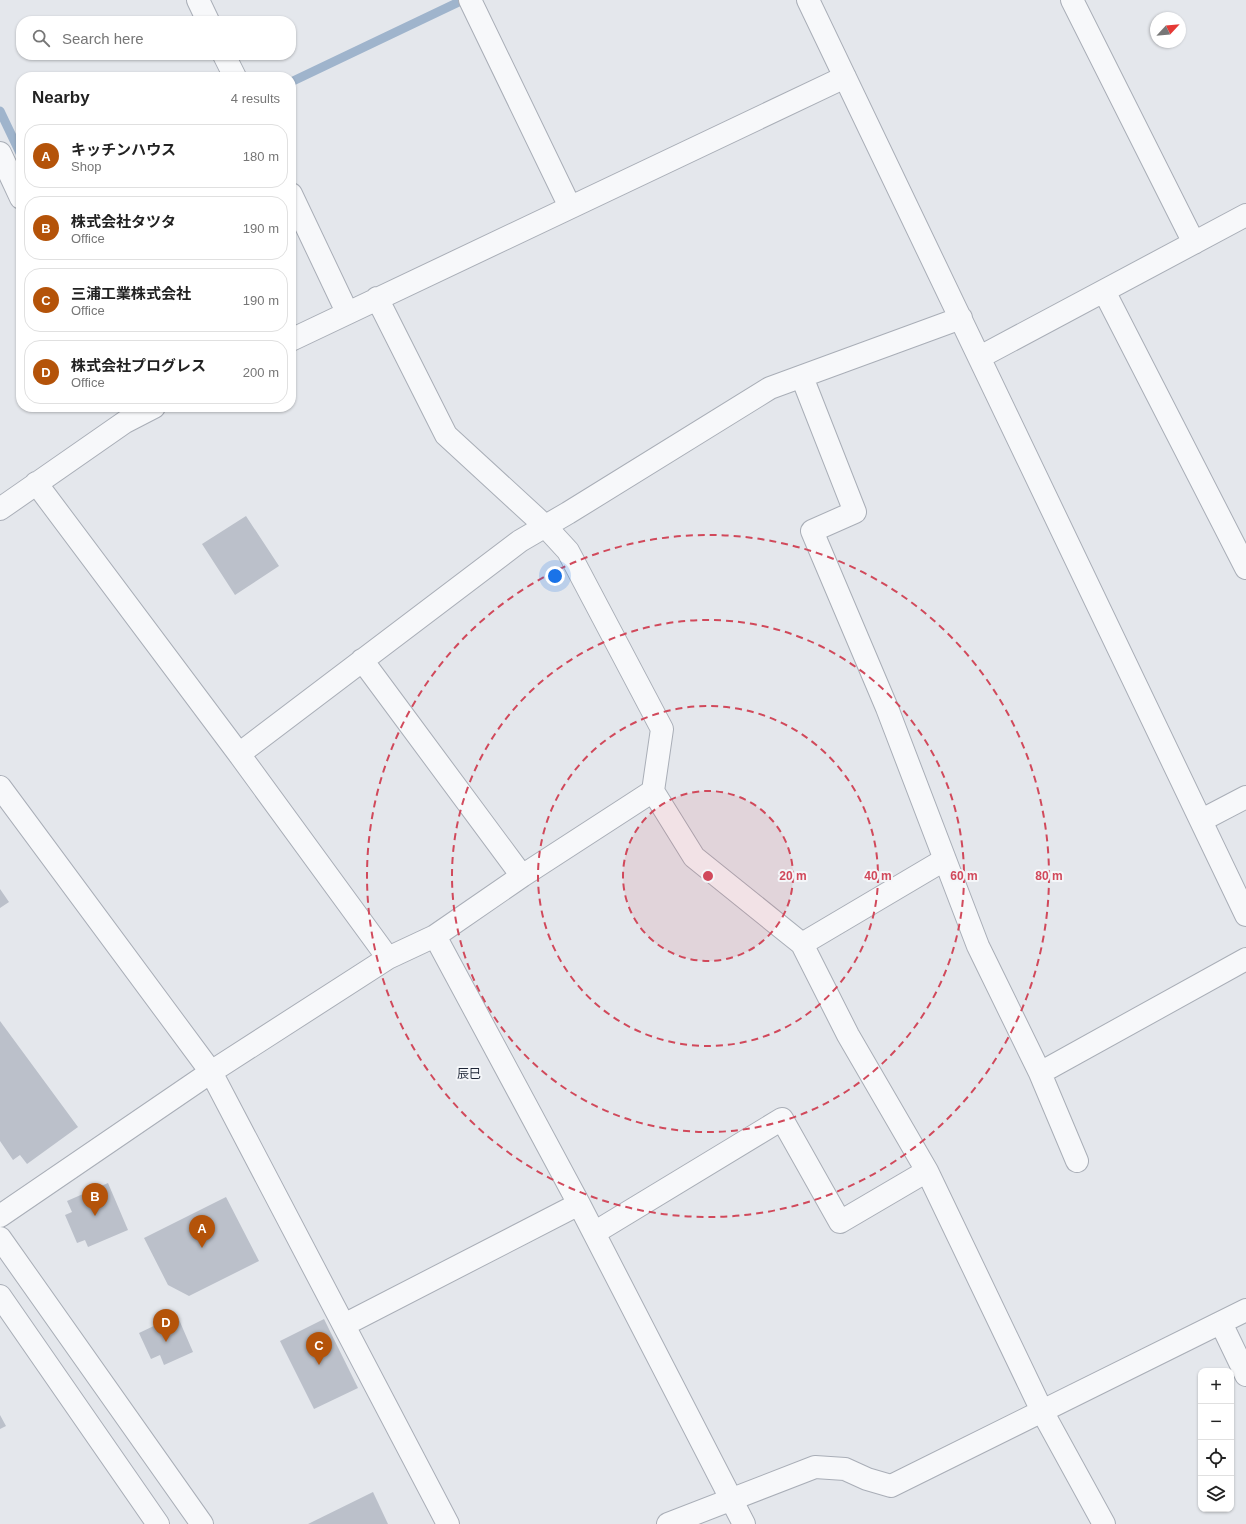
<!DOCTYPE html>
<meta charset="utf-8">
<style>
:root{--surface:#fff;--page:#f6f6f6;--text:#222;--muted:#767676;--line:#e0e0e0;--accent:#b45309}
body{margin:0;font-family:Arial,"Noto Sans JP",sans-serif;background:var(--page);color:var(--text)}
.controls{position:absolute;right:12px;bottom:12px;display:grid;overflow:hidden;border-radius:8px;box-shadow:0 1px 3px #0004}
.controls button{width:36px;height:36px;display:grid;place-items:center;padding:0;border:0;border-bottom:1px solid var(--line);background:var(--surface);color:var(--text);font:20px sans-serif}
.compass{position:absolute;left:1150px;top:12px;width:36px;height:36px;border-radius:50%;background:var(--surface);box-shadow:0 1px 3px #0004;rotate:64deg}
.you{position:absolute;left:555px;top:576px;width:14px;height:14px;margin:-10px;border:3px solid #fff;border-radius:50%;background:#1a73e8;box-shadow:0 0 0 6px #1a73e833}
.badge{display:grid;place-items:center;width:26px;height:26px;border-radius:50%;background:var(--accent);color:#fff;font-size:13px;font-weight:700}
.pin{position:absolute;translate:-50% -33px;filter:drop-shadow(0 1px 2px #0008)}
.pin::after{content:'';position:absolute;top:21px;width:14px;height:12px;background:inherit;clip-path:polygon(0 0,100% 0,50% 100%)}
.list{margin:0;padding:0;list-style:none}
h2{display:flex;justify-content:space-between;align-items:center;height:52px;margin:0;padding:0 16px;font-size:17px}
h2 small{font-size:13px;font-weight:400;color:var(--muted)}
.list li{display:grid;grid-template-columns:26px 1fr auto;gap:12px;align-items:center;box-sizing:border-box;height:64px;margin:0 8px 8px;padding:0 8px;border:1px solid var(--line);border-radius:16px}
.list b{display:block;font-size:15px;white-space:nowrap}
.list p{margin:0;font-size:13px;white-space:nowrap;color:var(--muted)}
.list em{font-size:13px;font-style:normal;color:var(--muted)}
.icon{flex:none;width:22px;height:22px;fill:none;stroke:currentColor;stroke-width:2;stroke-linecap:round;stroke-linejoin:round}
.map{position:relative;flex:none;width:1246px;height:1524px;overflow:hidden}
.search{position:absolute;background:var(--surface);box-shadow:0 1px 3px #0004;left:16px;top:16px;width:280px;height:44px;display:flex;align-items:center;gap:10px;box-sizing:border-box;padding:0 14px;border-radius:16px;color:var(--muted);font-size:15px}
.panel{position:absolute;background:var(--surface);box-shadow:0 1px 3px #0004;left:16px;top:72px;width:280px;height:340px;border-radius:16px}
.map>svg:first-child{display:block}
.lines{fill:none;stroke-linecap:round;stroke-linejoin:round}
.stream{stroke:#9fb4cc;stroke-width:9}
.building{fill:#bbc0ca}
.minor-casing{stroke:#a9aeb7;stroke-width:24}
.minor{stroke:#f7f8fa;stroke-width:22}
.ring{fill:none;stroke:#d1495b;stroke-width:2;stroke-dasharray:7 5}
.labels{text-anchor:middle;stroke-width:4;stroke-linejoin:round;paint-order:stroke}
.neighbourhood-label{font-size:12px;fill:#1d2536;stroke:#f4f6f9}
.centre{fill:#d1495b;stroke:#f4f6f9;stroke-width:2}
.ring-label{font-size:12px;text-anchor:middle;font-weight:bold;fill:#d1495b;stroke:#f4f6f9;stroke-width:4;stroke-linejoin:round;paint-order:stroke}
</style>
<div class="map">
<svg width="1246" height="1524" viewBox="0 0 1246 1524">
<rect width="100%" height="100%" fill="#e4e7ec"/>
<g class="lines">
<path class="stream" d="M291,82L463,0
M0,111L21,155"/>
</g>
<path class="building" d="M246,516L279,566L235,595L202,544Z
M0,889L9,902L0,908Z
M0,1021L78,1127L27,1164L20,1155L13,1160L0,1141Z
M108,1183L128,1230L88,1247L85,1240L77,1243L65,1215L72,1212L67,1201Z
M226,1197L259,1261L189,1296L168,1285L144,1238Z
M177,1315L193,1352L164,1365L160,1355L151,1359L139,1333Z
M324,1319L358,1388L314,1409L280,1341Z
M0,1415L6,1426L0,1429Z
M373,1492L388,1524H308Z"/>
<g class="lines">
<g class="minor-casing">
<path id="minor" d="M198,0L208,21
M470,0L570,207
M808,0L1246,915
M1072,0L1194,243
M224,55L235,77
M0,153L21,198
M291,194L347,312
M1104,291L1246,568
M377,298L446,435L545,526L568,551L662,729L653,791L694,857L802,944L848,1035L927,1171L1042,1411L1104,1524
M291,340L845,77
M980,357L1246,215
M802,377L855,512L812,531L887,708L978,946L1040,1073L1246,959
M36,483L239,754L388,958
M0,509L125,422L154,407
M362,660L522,876
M239,754L520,541L568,513L770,388L961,318
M0,787L211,1072L448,1524
M1202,820L1246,797
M435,936L579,1204L744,1524
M802,944L944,860
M1040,1073L1077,1161
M0,1216L211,1072L388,958L435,936L522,876L653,791
M594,1233L782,1119L840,1222L927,1171
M0,1238L202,1524
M0,1296L158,1524
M1221,1323L1246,1375
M344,1325L579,1204
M668,1524L815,1467L845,1469L867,1479L891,1486L1246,1310"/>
</g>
<use href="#minor" class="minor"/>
</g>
<circle cx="708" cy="876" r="85" fill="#d1495b" fill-opacity=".12"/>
<g class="ring">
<circle cx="708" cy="876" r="85"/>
<circle cx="708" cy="876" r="170"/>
<circle cx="708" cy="876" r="256"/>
<circle cx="708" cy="876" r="341"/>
</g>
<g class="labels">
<g class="neighbourhood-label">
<text x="469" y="1078">辰巳</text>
</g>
</g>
<circle cx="708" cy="876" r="6" class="centre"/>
<g class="ring-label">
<text x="793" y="880">20 m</text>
<text x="878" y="880">40 m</text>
<text x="964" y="880">60 m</text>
<text x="1049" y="880">80 m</text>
</g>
</svg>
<div class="controls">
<button>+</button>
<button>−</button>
<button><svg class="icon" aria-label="locate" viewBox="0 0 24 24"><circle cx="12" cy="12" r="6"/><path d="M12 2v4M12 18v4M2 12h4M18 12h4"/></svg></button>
<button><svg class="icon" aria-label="layers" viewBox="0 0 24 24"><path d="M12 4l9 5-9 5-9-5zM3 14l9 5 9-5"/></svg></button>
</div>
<svg class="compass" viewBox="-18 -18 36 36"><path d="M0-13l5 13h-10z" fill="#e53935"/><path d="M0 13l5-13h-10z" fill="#767676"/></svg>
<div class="you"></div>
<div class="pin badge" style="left:202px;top:1248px">A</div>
<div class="pin badge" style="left:95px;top:1216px">B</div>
<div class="pin badge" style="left:319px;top:1365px">C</div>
<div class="pin badge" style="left:166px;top:1342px">D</div>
<div class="search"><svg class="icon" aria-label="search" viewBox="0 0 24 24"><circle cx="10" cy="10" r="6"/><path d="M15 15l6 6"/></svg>Search here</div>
<section class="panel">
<h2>Nearby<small>4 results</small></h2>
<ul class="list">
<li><span class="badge">A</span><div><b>キッチンハウス</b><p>Shop</p></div><em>180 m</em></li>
<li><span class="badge">B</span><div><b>株式会社タツタ</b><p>Office</p></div><em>190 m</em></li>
<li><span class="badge">C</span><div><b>三浦工業株式会社</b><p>Office</p></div><em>190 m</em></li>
<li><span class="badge">D</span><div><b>株式会社プログレス</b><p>Office</p></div><em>200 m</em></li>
</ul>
</section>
</div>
